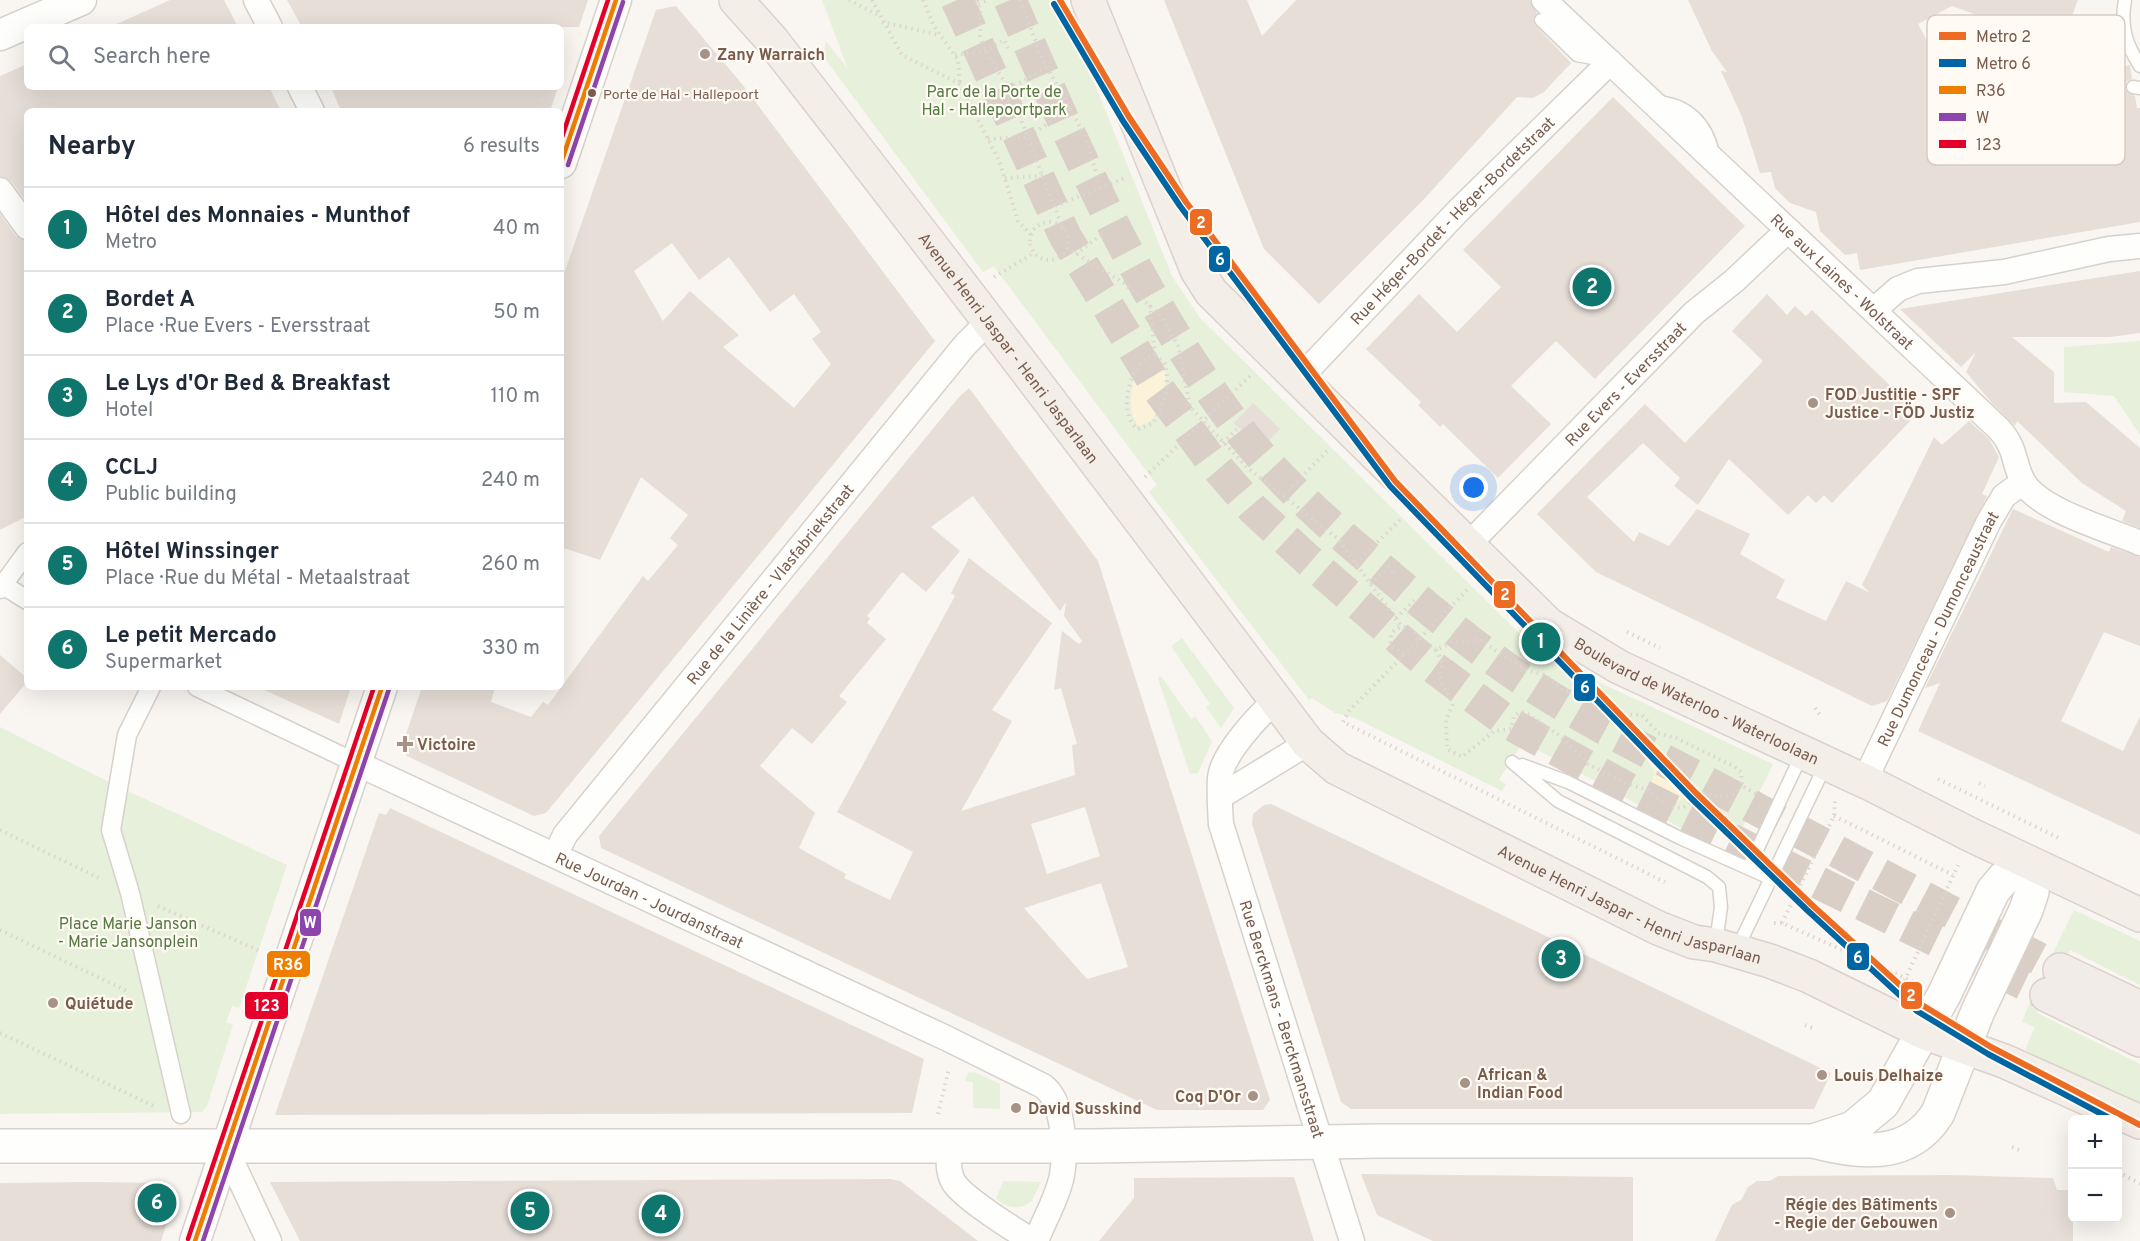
<!DOCTYPE html>
<meta charset="utf-8">
<style>
:root{--surface:#fff;--page:#f2f2f3;--text:#1f2937;--muted:#747a83;--line:#e0e1e3;--accent:#0f766e}
body{margin:0;font-family:Overpass,sans-serif;background:var(--page);color:var(--text)}
.controls{position:absolute;right:18px;bottom:18px;display:grid;overflow:hidden;border-radius:9px;box-shadow:0 6px 24px #0002}
.controls button{width:54px;height:54px;display:grid;place-items:center;padding:0;border:0;border-bottom:2px solid var(--line);background:var(--surface);color:var(--text);font:30px sans-serif}
.you{position:absolute;left:1474px;top:488px;width:21px;height:21px;margin:-15px;border:4px solid #fff;border-radius:50%;background:#1a73e8;box-shadow:0 0 0 9px #1a73e833}
.badge{display:grid;place-items:center;width:39px;height:39px;border-radius:50%;background:var(--accent);color:#fff;font-size:20px;font-weight:700}
.pin{position:absolute;translate:-50% -50%;border:3px solid #fff;box-shadow:0 2px 6px #0006}
.list{margin:0;padding:0;list-style:none}
h2{display:flex;justify-content:space-between;align-items:center;height:78px;margin:0;padding:0 24px;font-size:26px}
h2 small{font-size:20px;font-weight:400;color:var(--muted)}
.list li{display:grid;grid-template-columns:39px 1fr auto;gap:18px;align-items:center;box-sizing:border-box;height:84px;padding:0 24px;border-top:2px solid var(--line)}
.list b{display:block;font-size:22px;white-space:nowrap}
.list p{margin:0;font-size:20px;white-space:nowrap;color:var(--muted)}
.list em{font-size:20px;font-style:normal;color:var(--muted)}
.icon{flex:none;width:33px;height:33px;fill:none;stroke:currentColor;stroke-width:2;stroke-linecap:round;stroke-linejoin:round}
.map{position:relative;flex:none;width:2140px;height:1241px;overflow:hidden}
.search{position:absolute;background:var(--surface);box-shadow:0 6px 24px #0002;left:24px;top:24px;width:540px;height:66px;display:flex;align-items:center;gap:15px;box-sizing:border-box;padding:0 21px;border-radius:9px;color:var(--muted);font-size:22px}
.panel{position:absolute;background:var(--surface);box-shadow:0 6px 24px #0002;left:24px;top:108px;width:540px;height:582px;border-radius:9px}
.map>svg:first-child{display:block}
.green{fill:#e7f0db}
.sand{fill:#fbf2d9}
.building{fill:#e6ded7;fill-rule:evenodd}
.lines{fill:none;stroke-linecap:round;stroke-linejoin:round}
.trunk-tunnel{stroke:#d9cfc7;stroke-width:33;stroke-dasharray:33 16;stroke-linecap:butt}
.service-casing{stroke:#d7d1cb;stroke-width:15}
.pedestrian-casing{stroke:#d7d1cb;stroke-width:21}
.minor-casing{stroke:#d7d1cb;stroke-width:27}
.tertiary-casing{stroke:#d7d1cb;stroke-width:33}
.secondary-casing{stroke:#d9d2cb;stroke-width:36}
.primary-casing{stroke:#dad1cc;stroke-width:36}
.trunk-casing{stroke:#dad1cc;stroke-width:36}
.path{stroke:#dcd5d0;stroke-width:4;stroke-dasharray:1.5 4.5;stroke-linecap:butt}
.service{stroke:#fefefd;stroke-width:12}
.pedestrian{stroke:#fefefd;stroke-width:18}
.minor{stroke:#fefefd;stroke-width:24}
.tertiary{stroke:#fefefd;stroke-width:30}
.secondary{stroke:#fefefd;stroke-width:33}
.primary{stroke:#f3eee8;stroke-width:33}
.trunk{stroke:#f2ece8;stroke-width:33}
.bus-1-casing{stroke:#fffaf3;stroke-width:9}
.bus-2-casing{stroke:#fffaf3;stroke-width:9}
.bus-3-casing{stroke:#fffaf3;stroke-width:9}
.bus-1{stroke:#ef7d00;stroke-width:4.5}
.bus-2{stroke:#8e44ad;stroke-width:4.5}
.bus-3{stroke:#e4002b;stroke-width:4.5}
.metro-1-casing{stroke:#fffaf3;stroke-width:10}
.metro-2-casing{stroke:#fffaf3;stroke-width:10}
.metro-1{stroke:#ed6c23;stroke-width:6}
.metro-2{stroke:#0066a3;stroke-width:6}
.poi-dot{fill:#a69286;stroke:#fffaf3;stroke-width:2}
.bus-dot{fill:#7a5c4d;stroke:#fffaf3;stroke-width:2}
.labels{text-anchor:middle;stroke-width:4.5;stroke-linejoin:round;paint-order:stroke}
.bus-label{font-size:14px;fill:#7a5c4d;stroke:#fffaf3;text-anchor:start}
.poi-label{font-size:16px;font-weight:bold;fill:#7a5c4d;stroke:#fffaf3;text-anchor:start}
.park-label{font-size:16px;fill:#537a41;stroke:#fffaf3}
.street-label{font-size:16px;fill:#7a5c4d;stroke:#fffaf3}
.key{fill:#fffaf3;stroke:#d7cbc1;stroke-width:1.5}
.key-label{font-size:16px;fill:#7a5c4d}
.line-badge{stroke:#fffaf3;stroke-width:2}
.badge-label{font-size:16px;text-anchor:middle;font-weight:bold;fill:#fff}
</style>
<div class="map">
<svg width="2140" height="1241" viewBox="0 0 2140 1241">
<rect width="100%" height="100%" fill="#f9f5f0"/>
<path class="green" d="M822,0H1061L1172,276L1200,318L1526,640L1567,667L1773,764L1738,837L1702,819L1696,836L1523,742L1499,780L1506,784L1502,791L1355,718L1335,713L1312,698L1309,700L1149,492L1157,485L996,269L994,266L983,272L823,56L826,41L848,69Z
M2140,341V435L2114,396L2064,392V347Z
M1182,638L1234,708L1221,728L1206,707L1210,704L1171,646Z
M1161,676L1191,719L1195,716L1212,741L1198,773L1190,774L1158,678Z
M0,727L117,786L287,865L239,1008L232,1006L226,1022L233,1025L207,1106L202,1112L0,1114Z
M2074,910L2140,941V985L2070,950L2037,1013L2140,1064V1106L2025,1050L2035,1027L2022,1022L2031,999L2036,1001V988Z
M974,1072L1000,1084V1109L973,1108V1082L965,1081L968,1073Z
M1003,1181L1041,1182L1032,1201C1019,1211 1008,1208 996,1199Z"/>
<path class="sand" d="M1155,359C1176,368 1161,406 1152,420L1139,426C1123,409 1131,364 1155,359Z
M1671,752L1695,768L1688,788L1690,791C1676,811 1666,801 1651,788L1654,772L1647,758Z"/>
<path class="building" d="M170,0H224L238,27H110Z
M287,0H588L579,27H302Z
M1164,0H1247L1262,36L1296,0H1530L1537,13L1533,19L1535,25L1571,63L1544,92L1533,98L1517,97L1425,198L1319,304L1264,249Z
M1688,0H2078L2061,45L2021,31V25L2015,20L2005,25L1952,6L1918,24L1956,95L2039,81L2055,86L2061,82L2062,77L2130,65L2132,79L2126,82L2125,90L2135,96L2137,108H2140V222L1860,270L1857,253L1845,255L1820,231L1816,212L1790,203L1775,188L1771,172L1760,173L1742,117L1721,71L1727,72L1712,51Z
M676,6L742,84L935,341L546,813L534,816L407,756L402,746L422,687H495L491,702L531,717L543,702L548,705L643,576L648,581L678,545L670,538L688,515L641,477L600,560L561,547V282L656,10ZM672,243L699,280L729,257L770,312L794,294L821,332L812,339L831,364L794,408L723,347L739,335L690,291L663,321L634,271Z
M27,64V87H269L281,111H27V203L11,181L0,176V76Z
M331,87H558L550,111H341Z
M1613,97L1745,226L1595,379L1556,341L1511,386L1551,424L1498,478L1443,424L1440,427L1418,405L1421,402L1366,349L1419,294L1457,332L1501,287L1463,250Z
M0,214L16,236L27,241V516L0,530Z
M2140,271V333L2110,337H2012L2054,372V403L2086,402L2140,448V528L2122,521L2126,511L2082,483L2017,421L2015,426L1991,402L1966,372L1976,352L1961,367L1900,309Z
M1767,294L1787,315L1795,306L1806,316L1812,310L1906,401L1902,406L1914,417L1832,503L1824,495L1816,503L1808,495L1788,515L1729,459L1698,505L1674,486L1680,478L1643,443L1587,497L1634,542L1639,532L1669,546L1697,509L1750,534L1740,554L1785,580L1776,598L1826,621L1846,581L1870,593L1862,585L1934,437L1942,445L1969,421L1989,439L1999,457L1982,494L1987,496L1887,701L1872,706L1596,572L1537,514L1645,404L1685,443L1763,361L1732,331Z
M969,388L1098,561L1270,1100L1263,1110H1157L601,848L599,836L616,815L959,397ZM973,496L1060,611L1066,602L1064,616L1082,641L1079,644L1062,631L1054,690L1061,688L1077,744L1072,745L1075,775L961,811L1012,721L992,710L1052,623L969,558L951,593L955,596L837,812L913,852L890,900L844,878L846,874L799,848L815,813L760,766L792,728L812,744L847,702L839,696L886,639L867,623L870,618L867,616L902,572L926,592L960,551L931,527ZM1085,807L1100,856L1047,874L1031,824ZM1101,883L1128,967L1087,979L1024,908Z
M1253,403L1280,429L1261,449L1234,423Z
M2013,509L2109,552L2111,547L2140,557V646L2104,632L2061,721L2123,751L2140,717V835L1918,731L1940,683L1925,688Z
M0,655L27,678V682L0,714Z
M258,687H351L339,724Z
M1271,804L1831,1073L1814,1109H1351L1341,1102L1252,824L1253,814L1264,805Z
M390,808L924,1059L912,1113L275,1115L379,813L386,815Z
M1361,1174L1633,1177V1241H1433L1377,1215Z
M1950,1175L2053,1178L2057,1190H2073V1241H1715L1732,1205L1741,1200L1748,1187L1757,1181H1770L1778,1176Z
M1294,1177L1314,1241H1099L1134,1198V1178Z
M890,1179L900,1181L978,1241H300L270,1182Z
M90,1182L168,1183L176,1194L161,1241H0V1183Z"/>
<g class="lines">
<path class="trunk-tunnel" d="M957,0L1065,236L1159,390L1210,459L1253,509L1306,558L1422,659L1509,723L1628,789L2047,995
M1010,0C1073,144 1137,293 1231,419C1271,473 1322,519 1373,562C1424,605 1474,648 1531,685C1594,726 1665,760 1732,796C1842,854 1951,912 2060,970"/>
<g class="service-casing">
<path id="service" d="M2125,0C2120,26 2126,44 2140,66
M1541,20L1577,55L1603,60
M2013,28L1998,45L1997,60L2016,71H2038L2054,78
M2133,87L2140,88
M1656,102C1688,104 1707,124 1713,154
M1512,762L1558,801L1707,877L1719,887L1721,907L1716,942
M1522,765L1568,782L1680,838L1772,879
M1749,867L1802,754
M1736,951L1826,764"/>
</g>
<g class="pedestrian-casing">
<path id="pedestrian" d="M0,583L27,600
M0,589L27,552
M151,687L127,735L111,830L130,893L181,1114
M197,687L356,763"/>
</g>
<g class="minor-casing">
<g id="minor">
<path d="M256,0L270,27"/>
<path id="s1" d="M1544,0L1999,429C2018,450 2012,463 2024,483C2041,511 2110,530 2140,543"/>
<path d="M300,87L312,111"/>
<path d="M0,190L27,227"/>
<path d="M1874,310L1898,289L1918,281L2004,272L2109,249L2140,246"/>
<path id="s2" d="M1298,380L1458,211L1610,62"/>
<path id="s3" d="M1469,544L1694,313L1734,281L1788,230"/>
<path id="s4" d="M1276,700C1259,715 1222,754 1220,778C1219,793 1220,809 1221,824L1352,1241"/>
<path id="s5" d="M356,763L946,1038L1043,1086C1064,1101 1066,1151 1062,1175C1058,1197 1044,1220 1036,1241"/>
<path id="s6" d="M1873,785L1870,777L1872,765L1989,521L2004,496L2023,482"/>
<path d="M1221,796L1308,743"/>
<path id="s7" d="M556,854L565,835L965,345L990,320"/>
<path d="M948,1146C949,1158 947,1172 954,1183C965,1199 1014,1230 1033,1241"/>
<path d="M225,1147L269,1241"/>
</g>
</g>
<g class="tertiary-casing">
<path id="tertiary" d="M0,35L81,0
M561,163L616,0
M195,1241L382,687"/>
</g>
<g class="secondary-casing">
<path id="secondary" d="M0,1146H1094L1379,1141H1813C1859,1153 1909,1160 1938,1113L1978,1011L2026,910L2032,892L2028,863L2004,878L1993,891L1944,995L1883,1103L1853,1128L1813,1141"/>
</g>
<g class="primary-casing">
<g id="primary">
<path id="s8" d="M736,0L771,39C953,272 1131,507 1308,743L1337,768L1658,928L1694,942L1716,945L1770,961L1809,976L1923,1032L2004,1061L2140,1122"/>
<path id="s9" d="M1088,0L1197,270L1211,292L1549,625L1619,667L1873,785L1971,835L2140,915"/>
</g>
</g>
<g class="trunk-casing">
<path id="trunk" d="M2060,970L2140,1008
M2047,995L2140,1040"/>
</g>
<path class="path" d="M849,0L878,15
M872,0L902,55L960,84L1000,163L1018,221L1031,235
M923,0L934,26L958,60L960,84
M977,0L981,15L980,36L985,51L1009,89L1063,229
M1020,0L1042,58L1084,134L1101,187
M978,3L989,0
M882,22L939,35
M955,55L985,51L1004,40L1008,48
M1009,89L1047,67
M966,94L1013,100
M988,139L1028,137L1071,108
M1005,178L1043,176
M1055,206L1125,178
M1030 241a19 19 0 1 1 38 0a19 19 0 1 1-38 0Z
M1067,248L1124,283L1162,317L1178,346L1190,407L1249,469L1337,538L1401,626
M1076,254L1101,235
M994,277L1034,253
M1150,305L1155,355
M1155,355L1165,364C1170,386 1165,406 1152,424L1138,429C1116,415 1130,358 1155,355Z
M1223,443L1238,428
M1145,477L1252,374
M1284,495L1328,450
M1356,563L1400,520
M1371,584L1389,567L1395,574
M1467,590L1349,711L1343,722L1665,882
M1396,618L1415,600
M1627,632L1660,648
M1420,638L1436,650L1451,643L1478,639L1526,670L1545,675L1564,691H1589L1607,708L1621,714L1642,715L1658,733L1676,738L1735,767L1741,772L1742,786L1758,795
M1436,650L1443,663L1439,677L1453,704L1446,720L1447,749L1462,757L1494,731L1511,729L1514,716L1520,712L1526,713L1559,735L1588,764L1627,784L1648,790L1665,804
M1404,654L1392,647C1383,626 1414,618 1417,641
M1815,708L1820,715
M1938,779L2061,839
M1979,783L1985,786
M1672,808H1683L1702,793C1718,796 1730,800 1742,786
M1834,816L1953,875
M0,830L99,878
M158,906L260,951
M1774,923H1782L1916,983
M1782,923L1834,816L1835,801
M0,930L127,991
M1902,986L1958,865
M1805,1025L1815,1029
M0,1033L154,1106
M938,1114L949,1069
M2012,1147L2021,1151
M2118,1172L2140,1184"/>
<use href="#service" class="service"/>
<use href="#pedestrian" class="pedestrian"/>
<use href="#minor" class="minor"/>
<use href="#tertiary" class="tertiary"/>
<use href="#secondary" class="secondary"/>
<use href="#primary" class="primary"/>
<use href="#trunk" class="trunk"/>
<g class="bus-1-casing">
<path id="bus-1" d="M561,163L616,0
M195,1241L382,687"/>
</g>
<g class="bus-2-casing">
<path id="bus-2" d="M568,165L623,2
M203,1241L389,689"/>
</g>
<g class="bus-3-casing">
<path id="bus-3" d="M561,140L608,0
M188,1239L374,687"/>
</g>
<use href="#bus-1" class="bus-1"/>
<use href="#bus-2" class="bus-2"/>
<use href="#bus-3" class="bus-3"/>
<g class="metro-1-casing">
<path id="metro-1" d="M1060,0L1129,117L1186,202L1395,481L1697,794L1812,905L1922,1005L1991,1047L2140,1125"/>
</g>
<g class="metro-2-casing">
<path id="metro-2" d="M1054,4L1123,121L1180,206L1390,486L1692,799L1807,910L1917,1011L1988,1054L2113,1120"/>
</g>
<use href="#metro-1" class="metro-1"/>
<use href="#metro-2" class="metro-2"/>
</g>
<g class="poi-dot">
<circle cx="705" cy="54" r="6"/>
<circle cx="1813" cy="403" r="6"/>
<path d="M402 735h6v6h6v6h-6v6h-6v-6h-6v-6h6z"/>
<circle cx="53" cy="1003" r="6"/>
<circle cx="1822" cy="1075" r="6"/>
<circle cx="1465" cy="1083" r="6"/>
<circle cx="1253" cy="1096" r="6"/>
<circle cx="1016" cy="1108" r="6"/>
<circle cx="1950" cy="1213" r="6"/>
</g>
<circle class="bus-dot" cx="592" cy="93" r="5"/>
<g class="labels">
<g class="bus-label">
<text x="603" y="99">Porte de Hal - Hallepoort</text>
</g>
<g class="poi-label">
<text x="717" y="60">Zany Warraich</text>
<text x="1825" y="400">FOD Justitie - SPF<tspan x="1825" dy="18">Justice - FÖD Justiz</tspan></text>
<text x="417" y="750">Victoire</text>
<text x="65" y="1009">Quiétude</text>
<text x="1477" y="1080">African &amp;<tspan x="1477" dy="18">Indian Food</tspan></text>
<text x="1834" y="1081">Louis Delhaize</text>
<text x="1241" y="1102" text-anchor="end">Coq D'Or</text>
<text x="1028" y="1114">David Susskind</text>
<text x="1938" y="1210" text-anchor="end">Régie des Bâtiments<tspan x="1938" dy="18">- Regie der Gebouwen</tspan></text>
</g>
<g class="park-label">
<text x="994" y="97">Parc de la Porte de<tspan x="994" dy="18">Hal - Hallepoortpark</tspan></text>
<text x="128" y="929">Place Marie Janson<tspan x="128" dy="18">- Marie Jansonplein</tspan></text>
</g>
<g class="street-label">
<text dy="6" stroke="none"><textPath href="#s2" startOffset="222">Rue Héger-Bordet - Héger-Bordetstraat</textPath></text>
<text dy="6" stroke="none"><textPath href="#s1" startOffset="410">Rue aux Laines - Wolstraat</textPath></text>
<text dy="6" stroke="none"><textPath href="#s8" startOffset="442">Avenue Henri Jaspar - Henri Jasparlaan</textPath></text>
<text dy="6" stroke="none"><textPath href="#s3" startOffset="224">Rue Evers - Eversstraat</textPath></text>
<text dy="6" stroke="none"><textPath href="#s7" startOffset="345">Rue de la Linière - Vlasfabriekstraat</textPath></text>
<text dy="6" stroke="none"><textPath href="#s6" startOffset="172">Rue Dumonceau - Dumonceaustraat</textPath></text>
<text dy="6" stroke="none"><textPath href="#s9" startOffset="958">Boulevard de Waterloo - Waterloolaan</textPath></text>
<text dy="6" stroke="none"><textPath href="#s5" startOffset="324">Rue Jourdan - Jourdanstraat</textPath></text>
<text dy="6" stroke="none"><textPath href="#s8" startOffset="1300">Avenue Henri Jaspar - Henri Jasparlaan</textPath></text>
<text dy="6" stroke="none"><textPath href="#s4" startOffset="348">Rue Berckmans - Berckmansstraat</textPath></text>
</g>
</g>
<rect x="1927" y="15" width="198" height="150" rx="9" class="key"/>
<rect x="1939" y="32" width="27" height="8" fill="#ed6c23"/>
<rect x="1939" y="59" width="27" height="8" fill="#0066a3"/>
<rect x="1939" y="86" width="27" height="8" fill="#ef7d00"/>
<rect x="1939" y="113" width="27" height="8" fill="#8e44ad"/>
<rect x="1939" y="140" width="27" height="8" fill="#e4002b"/>
<g class="key-label">
<text x="1976" y="42">Metro 2</text>
<text x="1976" y="69">Metro 6</text>
<text x="1976" y="96">R36</text>
<text x="1976" y="123">W</text>
<text x="1976" y="150">123</text>
</g>
<g class="line-badge">
<rect x="1189" y="208" width="24" height="28" rx="6" fill="#ed6c23"/>
<rect x="1208" y="245" width="23" height="28" rx="6" fill="#0066a3"/>
<rect x="1493" y="580" width="23" height="29" rx="6" fill="#ed6c23"/>
<rect x="1573" y="673" width="23" height="29" rx="6" fill="#0066a3"/>
<rect x="299" y="908" width="23" height="29" rx="6" fill="#8e44ad"/>
<rect x="1846" y="942" width="24" height="29" rx="6" fill="#0066a3"/>
<rect x="266" y="950" width="45" height="28" rx="6" fill="#ef7d00"/>
<rect x="1900" y="981" width="23" height="29" rx="6" fill="#ed6c23"/>
<rect x="244" y="991" width="45" height="29" rx="6" fill="#e4002b"/>
</g>
<g class="badge-label">
<text x="1201" y="228">2</text>
<text x="1220" y="265">6</text>
<text x="1505" y="600">2</text>
<text x="1585" y="693">6</text>
<text x="310" y="928">W</text>
<text x="1858" y="963">6</text>
<text x="288" y="970">R36</text>
<text x="1911" y="1001">2</text>
<text x="267" y="1011">123</text>
</g>
</svg>
<div class="controls">
<button>+</button>
<button>−</button>
</div>
<div class="you"></div>
<div class="pin badge" style="left:1541px;top:642px">1</div>
<div class="pin badge" style="left:1592px;top:287px">2</div>
<div class="pin badge" style="left:1561px;top:959px">3</div>
<div class="pin badge" style="left:661px;top:1214px">4</div>
<div class="pin badge" style="left:530px;top:1211px">5</div>
<div class="pin badge" style="left:157px;top:1203px">6</div>
<div class="search"><svg class="icon" aria-label="search" viewBox="0 0 24 24"><circle cx="10" cy="10" r="6"/><path d="M15 15l6 6"/></svg>Search here</div>
<section class="panel">
<h2>Nearby<small>6 results</small></h2>
<ul class="list">
<li><span class="badge">1</span><div><b>Hôtel des Monnaies - Munthof</b><p>Metro</p></div><em>40 m</em></li>
<li><span class="badge">2</span><div><b>Bordet A</b><p>Place · Rue Evers - Eversstraat</p></div><em>50 m</em></li>
<li><span class="badge">3</span><div><b>Le Lys d'Or Bed &amp; Breakfast</b><p>Hotel</p></div><em>110 m</em></li>
<li><span class="badge">4</span><div><b>CCLJ</b><p>Public building</p></div><em>240 m</em></li>
<li><span class="badge">5</span><div><b>Hôtel Winssinger</b><p>Place · Rue du Métal - Metaalstraat</p></div><em>260 m</em></li>
<li><span class="badge">6</span><div><b>Le petit Mercado</b><p>Supermarket</p></div><em>330 m</em></li>
</ul>
</section>
</div>
